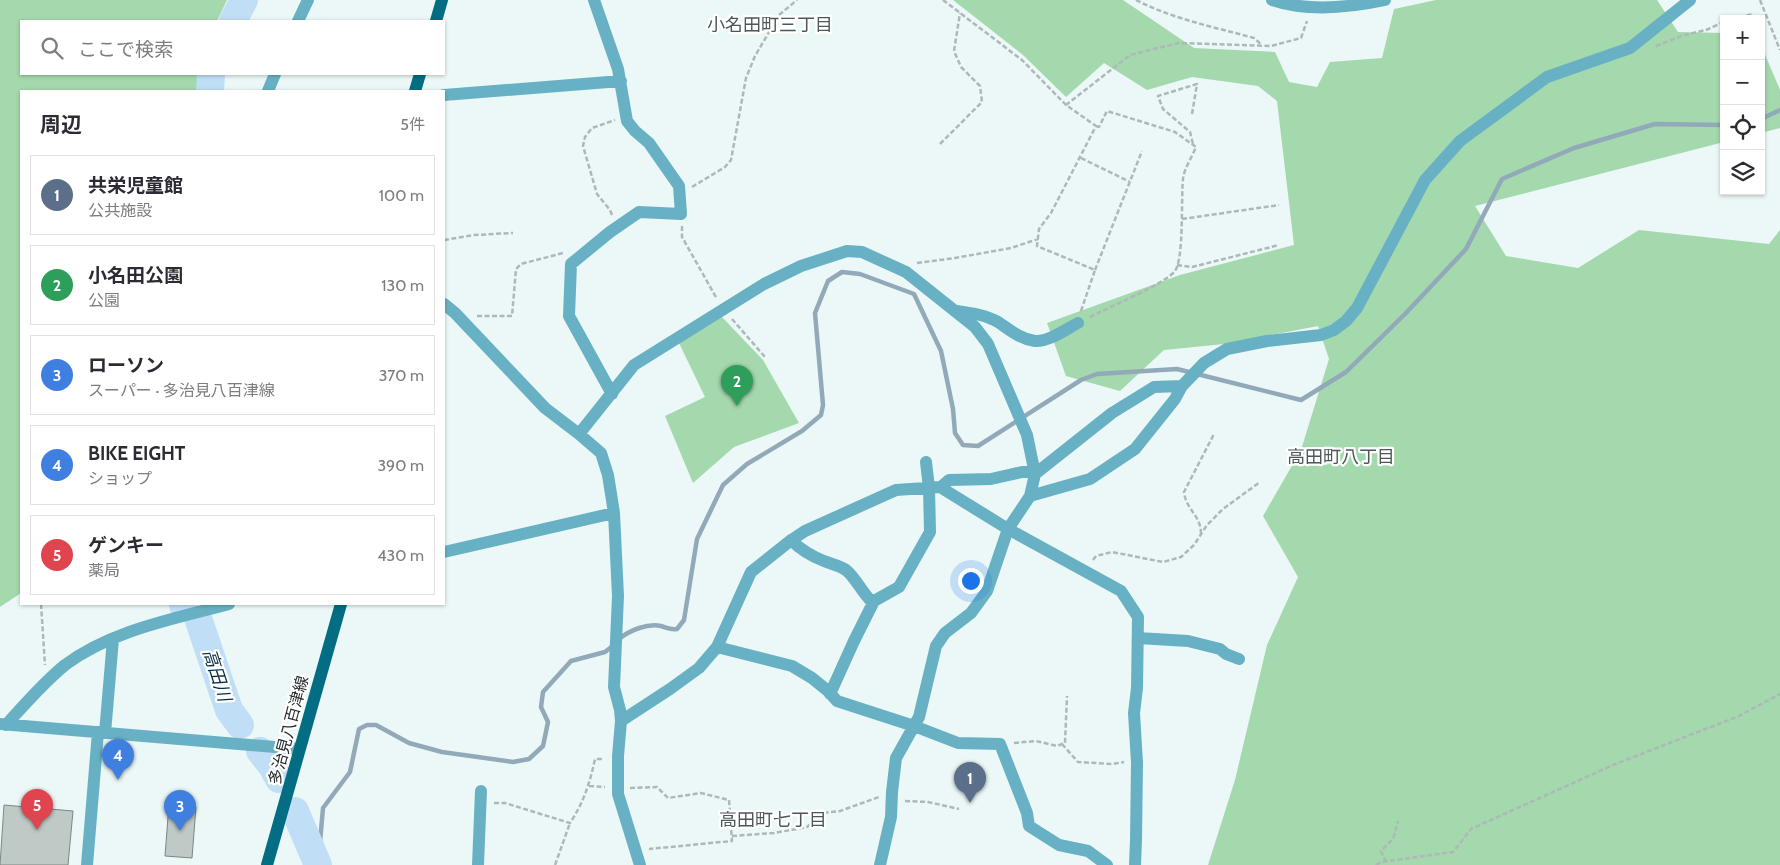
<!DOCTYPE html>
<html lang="ja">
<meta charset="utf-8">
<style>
:root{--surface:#fff;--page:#f2f2f3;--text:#2b2b33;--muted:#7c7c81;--line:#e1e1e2;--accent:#966f19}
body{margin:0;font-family:Cabin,"Noto Sans JP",sans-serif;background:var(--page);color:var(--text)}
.controls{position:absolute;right:15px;top:15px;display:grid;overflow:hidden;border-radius:0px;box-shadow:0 1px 4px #0004}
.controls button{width:45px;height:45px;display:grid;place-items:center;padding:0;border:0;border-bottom:1px solid var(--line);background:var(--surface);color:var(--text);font:25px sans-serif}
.you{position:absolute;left:970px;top:580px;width:18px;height:18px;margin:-12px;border:4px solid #fff;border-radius:50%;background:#1a73e8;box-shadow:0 0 0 8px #1a73e833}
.badge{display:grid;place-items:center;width:32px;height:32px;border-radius:50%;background:var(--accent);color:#fff;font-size:16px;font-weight:700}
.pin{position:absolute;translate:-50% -41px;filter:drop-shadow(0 1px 2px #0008)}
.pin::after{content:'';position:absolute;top:26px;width:18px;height:15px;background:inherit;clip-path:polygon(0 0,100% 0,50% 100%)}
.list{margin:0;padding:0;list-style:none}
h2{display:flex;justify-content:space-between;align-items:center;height:65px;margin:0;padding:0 20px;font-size:21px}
h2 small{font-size:16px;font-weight:400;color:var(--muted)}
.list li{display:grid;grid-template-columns:32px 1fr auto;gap:15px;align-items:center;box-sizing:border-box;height:80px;margin:0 10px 10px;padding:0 10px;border:1px solid var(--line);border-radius:0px}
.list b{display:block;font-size:19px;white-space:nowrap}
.list p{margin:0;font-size:16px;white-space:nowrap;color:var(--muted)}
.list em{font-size:16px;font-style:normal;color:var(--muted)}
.icon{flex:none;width:28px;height:28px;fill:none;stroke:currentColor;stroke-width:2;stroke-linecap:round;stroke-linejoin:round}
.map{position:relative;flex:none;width:1780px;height:865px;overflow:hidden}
.search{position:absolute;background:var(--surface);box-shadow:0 1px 4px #0004;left:20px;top:20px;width:425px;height:55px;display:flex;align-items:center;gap:12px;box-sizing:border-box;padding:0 18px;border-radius:0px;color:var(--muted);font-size:19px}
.panel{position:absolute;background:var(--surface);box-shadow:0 1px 4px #0004;left:20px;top:90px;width:425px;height:515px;border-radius:0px}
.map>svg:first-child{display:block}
.green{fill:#a4d8ad}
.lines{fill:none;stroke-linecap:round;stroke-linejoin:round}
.stream{stroke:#92a9b9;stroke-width:4.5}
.river{stroke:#c0dff6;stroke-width:28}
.building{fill:#bfcac6;stroke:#7c8783}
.path{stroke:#aeb8b7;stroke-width:2.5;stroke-dasharray:5 2.5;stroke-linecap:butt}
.minor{stroke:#68b1c4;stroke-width:12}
.major{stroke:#036e83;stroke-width:12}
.labels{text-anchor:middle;stroke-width:4.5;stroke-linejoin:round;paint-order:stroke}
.street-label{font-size:16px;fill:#262b2b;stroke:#fff}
.neighbourhood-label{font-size:18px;fill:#4d5757;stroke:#fff}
.water-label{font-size:18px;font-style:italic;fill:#082e44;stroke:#fff}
</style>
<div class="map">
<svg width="1780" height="865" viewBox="0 0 1780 865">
<rect width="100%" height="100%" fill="#ebf8f7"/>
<path class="green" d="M0,0H227L217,21H21V74H199L196,91H21V593L0,607Z
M953,0H1123L1194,48L1275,52L1289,82L1317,87L1330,62L1382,58L1394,9L1436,0H1657L1678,32L1724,33V142L1475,206L1506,256L1578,268L1639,230L1769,244L1780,230V865H1208L1235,780L1267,645L1298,577L1263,516L1301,450L1329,359L1318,326L1224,344L1164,350L1120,391L1066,376L1047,323L1180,275L1294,245L1277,101L1258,86L1192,77L1147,90L1104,63L1066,97L1023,55Z
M1761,45L1780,90V128L1761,133Z
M722,317L763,360L799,423L734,447L693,483L665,416L705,397L679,343Z"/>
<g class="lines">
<path class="stream" d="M1761,119L1780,110
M619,639C630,630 648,623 661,626C668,628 670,630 677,629L684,620L697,539L723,485L747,464L802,431L821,415L823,405L815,313L828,281L842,272L860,274L914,294L941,351L953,409L955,433L963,445L978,446L1081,380L1097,374L1177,369L1301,400L1346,372L1406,313L1466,249L1502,179L1574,148L1655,124L1724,125
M318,865L323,808L350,772L359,729L367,725H376L409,743L442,752L513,762L529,759L543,746L548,722L541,707L543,692L571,661L605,652L614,645"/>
<path class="river" d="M233,21L244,0
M210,91L211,74
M183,604L184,608
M199,621L229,710L240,725
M260,751L272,766L279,779
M295,811L318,865"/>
</g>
<path class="building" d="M169,804L196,807L192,858L165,856Z
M4,805L73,811L68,865H0Z"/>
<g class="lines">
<path class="path" d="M943,0L1022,60L1066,105
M1136,0C1173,19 1214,27 1254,38L1262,45
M1760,0L1780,50
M1732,19L1753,14
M1656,46L1684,35L1706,30L1724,22
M1192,114L1197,84L1158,96L1163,109L1190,132L1193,144
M940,144L982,102L980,86L961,67L954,51L960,13
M1081,158L1130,182
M692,187L725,167L731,160L746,78L755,56L779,15L797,0
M612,215L610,210L597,194L583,146L585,137L592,128L615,120
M1182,219L1279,205
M682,226V237L717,299
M444,240L474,235L513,233
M917,263L955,258L1011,248L1038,239
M1177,265L1192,267L1279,245
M1095,270L1142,151
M1081,311L1095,270L1037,246L1039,229L1051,213L1096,126L1066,105L1130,55L1178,43L1271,46L1301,38L1307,21
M477,316H512L516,269L521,264L563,253
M1090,317C1107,308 1165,284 1175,271C1184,259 1181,198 1183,179C1184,169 1192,157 1196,147L1175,132L1107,111L1099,127L1096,126
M732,319L765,357
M1201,534C1201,515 1186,510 1184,492L1214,434
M1093,560L1096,556L1112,552L1163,562L1181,557L1194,545L1207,525L1223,509L1260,482
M41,604L45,665
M1014,743L1036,741L1057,746L1065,743L1067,696
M1062,744L1078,762L1112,764L1124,762
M589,786L605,787
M630,788L657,787L668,798L701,793L729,800L732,841L649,849
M905,801L928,802L959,809
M494,803H505L570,823C584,802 590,782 595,759H604
M732,836L774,833L807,827L823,813L840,811L879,797
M1386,862L1381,851L1393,839L1398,821
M555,865L570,823
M1376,865L1381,862L1453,852L1471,829L1613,765L1739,716L1780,694"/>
<path class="minor" d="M594,0L618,69L627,121L635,131L649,143L679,186L681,214L639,212L610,232L571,264L569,316L612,394
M1272,0C1308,12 1348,8 1385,0
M298,21L308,0
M268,91L275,74
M444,95L621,81
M444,304L455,313L545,408L579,434L601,453L608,475L614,513L618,596L614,687L620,710L621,721L618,756V794L640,865
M957,311C971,313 986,315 998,322C1010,330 1020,339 1035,341C1049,342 1066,329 1078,323
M579,434L634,365L764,284L801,266L847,251L862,252L906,272L975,327L988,344L1027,435L1035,474L1030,496L1008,529L987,591L971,613L945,633L936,646L919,717L896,758L892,792L891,817L880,865
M1035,474L1112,413L1154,387L1182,386L1204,363L1227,349L1267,341L1321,335L1334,330L1346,321L1357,308L1425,180L1460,141L1547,77L1630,48L1690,0
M941,487L949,480L991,479L1022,472H1034
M1030,496L1090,479L1135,449L1175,399L1182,386
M791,540C800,549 811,556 824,561C831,564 839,565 846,570C856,578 862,593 873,603
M444,552L614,513
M1138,638L1188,641L1220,649L1226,654L1239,659
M717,647L792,666L812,678L828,691L837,701L914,726L958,743L1000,744L1027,813L1029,826L1059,845L1088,851L1107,865
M830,694L854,641L874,601L899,587L930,532L929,488L926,462
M621,721L670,689L699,668L717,647L751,572L790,541L805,531L896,490L940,487L1008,529L1121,591L1138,617L1137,688L1134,713L1137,763L1136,840L1135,865
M0,724L299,749
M6,725C25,704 43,683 65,665C112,630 174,619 229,604
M105,733L113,639
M87,865L98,732
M478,865L481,791"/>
<path class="major" d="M436,21L442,0
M415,91L420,74
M267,865L341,604"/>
</g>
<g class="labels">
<g class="street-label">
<text transform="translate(288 730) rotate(-75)" y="6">多治見八百津線</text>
</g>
<g class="neighbourhood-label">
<text x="770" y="31">小名田町三丁目</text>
<text x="1341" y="463">高田町八丁目</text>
<text x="773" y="826">高田町七丁目</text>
</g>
<g class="water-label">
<text transform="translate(217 675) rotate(72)" y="6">高田川</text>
</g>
</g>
</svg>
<div class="controls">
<button>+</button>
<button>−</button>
<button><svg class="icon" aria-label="locate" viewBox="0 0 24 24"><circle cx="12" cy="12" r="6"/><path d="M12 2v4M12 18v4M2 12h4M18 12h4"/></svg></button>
<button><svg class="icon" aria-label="layers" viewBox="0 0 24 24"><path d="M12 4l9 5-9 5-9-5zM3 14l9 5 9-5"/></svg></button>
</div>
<div class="you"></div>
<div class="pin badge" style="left:970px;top:803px;background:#5c6f8a">1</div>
<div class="pin badge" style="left:737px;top:406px;background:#2e9e5b">2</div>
<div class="pin badge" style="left:180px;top:831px;background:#3f7fe0">3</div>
<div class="pin badge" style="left:118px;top:780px;background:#3f7fe0">4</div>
<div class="pin badge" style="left:37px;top:830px;background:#e0444e">5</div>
<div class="search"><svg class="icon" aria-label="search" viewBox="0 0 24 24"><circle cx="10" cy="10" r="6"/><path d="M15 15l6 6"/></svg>ここで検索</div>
<section class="panel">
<h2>周辺<small>5件</small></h2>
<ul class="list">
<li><span class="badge" style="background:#5c6f8a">1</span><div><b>共栄児童館</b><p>公共施設</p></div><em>100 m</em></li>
<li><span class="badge" style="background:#2e9e5b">2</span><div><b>小名田公園</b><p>公園</p></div><em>130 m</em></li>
<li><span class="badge" style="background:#3f7fe0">3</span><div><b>ローソン</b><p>スーパー · 多治見八百津線</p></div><em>370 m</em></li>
<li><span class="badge" style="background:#3f7fe0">4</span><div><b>BIKE EIGHT</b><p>ショップ</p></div><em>390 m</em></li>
<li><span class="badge" style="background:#e0444e">5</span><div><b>ゲンキー</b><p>薬局</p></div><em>430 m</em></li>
</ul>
</section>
</div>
